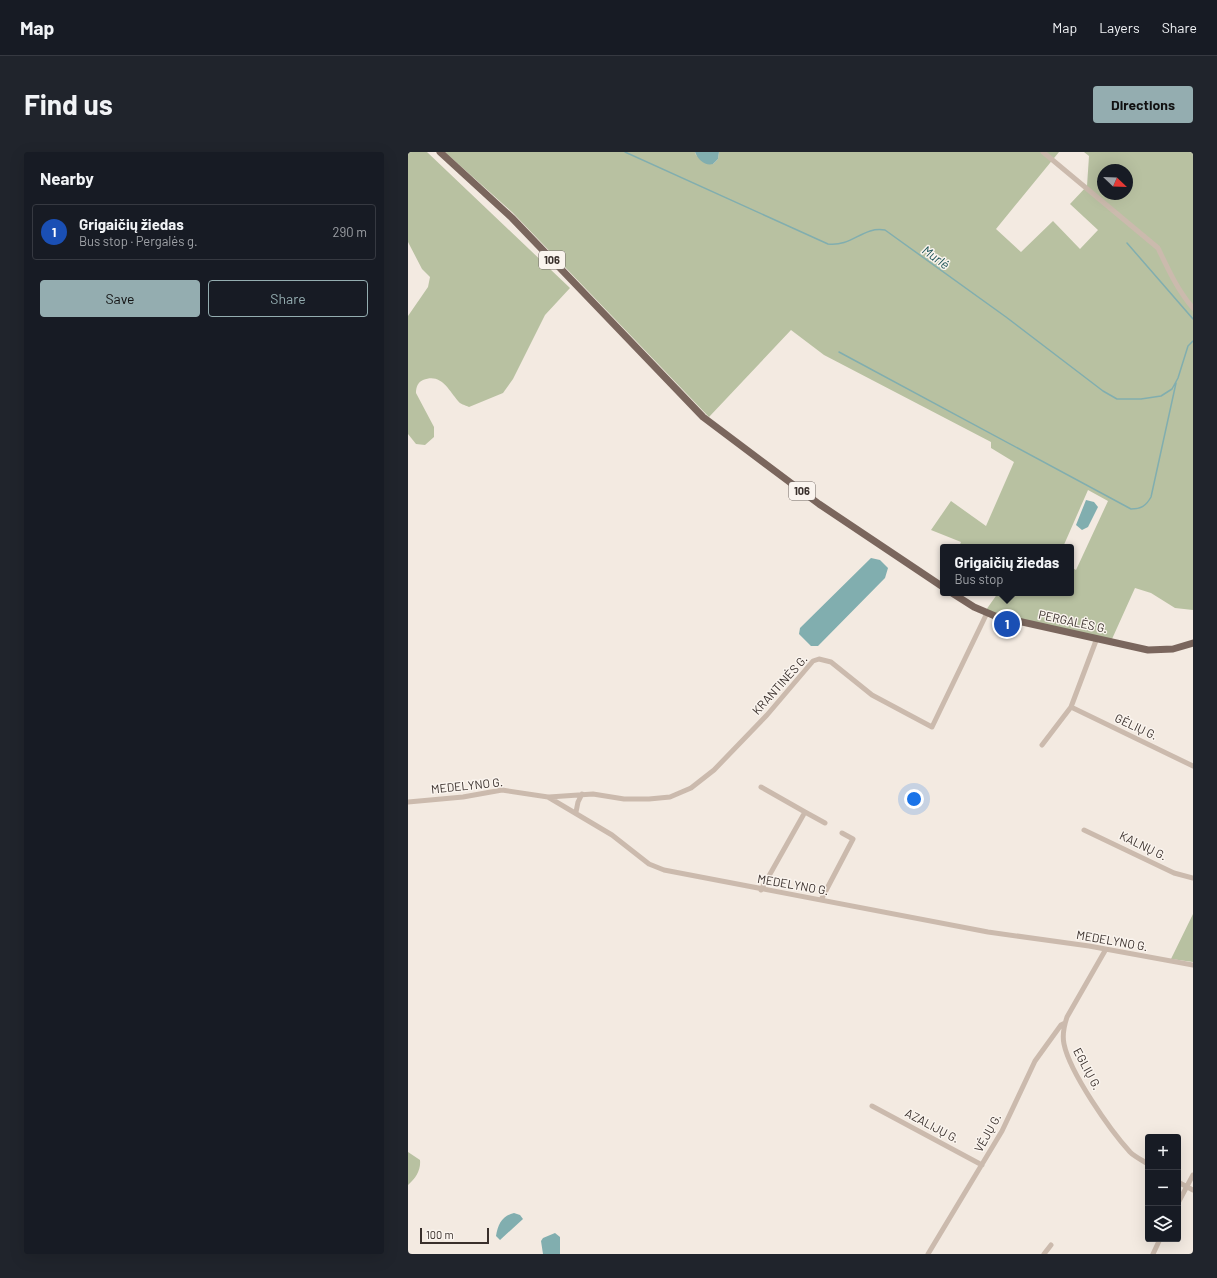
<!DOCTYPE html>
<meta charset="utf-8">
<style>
:root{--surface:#171b24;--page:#20242c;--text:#f1f3f6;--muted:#9ea1a6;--line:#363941;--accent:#94adb0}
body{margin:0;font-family:Barlow,sans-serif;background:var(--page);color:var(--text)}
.controls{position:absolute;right:12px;bottom:12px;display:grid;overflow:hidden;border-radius:4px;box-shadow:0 4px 16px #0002}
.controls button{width:36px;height:36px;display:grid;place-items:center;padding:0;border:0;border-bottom:1px solid var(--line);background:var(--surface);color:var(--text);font:20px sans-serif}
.compass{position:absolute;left:689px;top:12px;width:36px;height:36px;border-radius:50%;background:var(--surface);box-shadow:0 4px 16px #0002;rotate:113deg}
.scale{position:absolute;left:12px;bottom:10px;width:69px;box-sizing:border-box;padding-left:4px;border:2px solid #392f2b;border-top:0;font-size:11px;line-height:14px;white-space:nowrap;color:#392f2b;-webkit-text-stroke:3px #faf4ee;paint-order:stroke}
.you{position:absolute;left:506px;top:647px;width:14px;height:14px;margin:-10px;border:3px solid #fff;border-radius:50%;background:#1a73e8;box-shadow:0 0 0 6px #1a73e833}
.badge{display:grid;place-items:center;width:26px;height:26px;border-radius:50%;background:var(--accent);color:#fff;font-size:13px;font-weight:700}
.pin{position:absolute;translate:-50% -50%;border:2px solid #fff;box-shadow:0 1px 4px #0006}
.popup{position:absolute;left:532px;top:392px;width:134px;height:52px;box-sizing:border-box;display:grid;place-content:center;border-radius:4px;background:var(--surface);filter:drop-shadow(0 1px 3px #0005);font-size:13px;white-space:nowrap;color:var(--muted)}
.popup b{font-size:15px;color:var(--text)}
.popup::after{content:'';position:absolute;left:50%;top:100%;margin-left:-8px;border:8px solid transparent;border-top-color:var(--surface)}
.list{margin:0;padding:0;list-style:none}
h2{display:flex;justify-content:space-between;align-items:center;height:52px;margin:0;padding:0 16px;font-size:17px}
h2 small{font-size:13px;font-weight:400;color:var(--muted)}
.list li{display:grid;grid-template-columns:26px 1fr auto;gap:12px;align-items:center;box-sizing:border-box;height:56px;margin:0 8px 8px;padding:0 8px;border:1px solid var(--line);border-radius:4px}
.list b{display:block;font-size:15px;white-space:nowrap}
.list p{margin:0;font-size:13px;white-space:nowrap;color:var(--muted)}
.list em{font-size:13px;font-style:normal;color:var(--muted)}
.actions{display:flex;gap:8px;padding:12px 16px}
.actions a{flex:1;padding:9px 0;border:1px solid var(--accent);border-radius:4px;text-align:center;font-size:14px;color:var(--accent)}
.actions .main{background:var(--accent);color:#111}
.icon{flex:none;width:22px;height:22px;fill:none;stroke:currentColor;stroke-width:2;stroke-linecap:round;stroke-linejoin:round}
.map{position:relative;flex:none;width:785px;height:1102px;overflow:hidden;border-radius:4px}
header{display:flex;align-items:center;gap:24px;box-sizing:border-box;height:56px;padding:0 20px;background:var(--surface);border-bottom:1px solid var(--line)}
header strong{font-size:19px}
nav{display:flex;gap:22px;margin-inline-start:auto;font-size:14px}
.intro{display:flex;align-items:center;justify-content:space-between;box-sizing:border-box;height:96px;padding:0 24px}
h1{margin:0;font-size:28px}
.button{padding:10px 18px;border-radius:4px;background:var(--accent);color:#111;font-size:14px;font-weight:700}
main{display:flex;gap:24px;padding:0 24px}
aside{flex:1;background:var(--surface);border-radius:4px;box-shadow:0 4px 16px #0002}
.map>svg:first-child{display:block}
.green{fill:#b8c1a1;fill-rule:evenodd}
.water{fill:#81aeaf}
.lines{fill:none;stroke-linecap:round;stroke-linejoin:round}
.stream{stroke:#81aeaf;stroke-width:1.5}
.minor{stroke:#cbbaad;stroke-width:5}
.major{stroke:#7a665d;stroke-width:7}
.labels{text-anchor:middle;stroke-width:3;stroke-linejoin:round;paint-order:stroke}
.shield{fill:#faf4ee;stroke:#736a66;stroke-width:1}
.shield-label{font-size:11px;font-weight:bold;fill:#392f2b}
.street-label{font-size:12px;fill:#392f2b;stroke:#faf4ee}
.water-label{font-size:13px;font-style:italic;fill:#22585a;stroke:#faf4ee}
</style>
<header>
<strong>Map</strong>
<nav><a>Map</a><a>Layers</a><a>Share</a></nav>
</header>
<div class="intro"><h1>Find us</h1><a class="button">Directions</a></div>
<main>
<aside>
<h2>Nearby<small></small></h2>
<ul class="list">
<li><span class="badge" style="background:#1a4fb4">1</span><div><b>Grigaičių žiedas</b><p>Bus stop · Pergalės g.</p></div><em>290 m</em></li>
</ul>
<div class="actions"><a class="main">Save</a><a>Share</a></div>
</aside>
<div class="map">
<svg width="785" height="1102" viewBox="0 0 785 1102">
<rect width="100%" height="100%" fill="#f3eae1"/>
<path class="green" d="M0,0H19L162,136L137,163L105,227L95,241L61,255C57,253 52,252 50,249C40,237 33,221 15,228C10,230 8,235 8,241L26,275V285L17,293L8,292L0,282V164L20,135L22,125L14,117L0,90Z
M37,0H287L288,3L305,12L310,7L311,0H651L588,77L613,100L645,69L672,97L690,78L662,52L679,34L681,4L676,0H785V458L767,456L743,441L727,436L704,487L597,464L578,458L590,441H663V415L668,418L700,349L680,338L655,395H551L553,390L523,378L543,349L578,374L606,310L583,296V290L416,203L383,178L301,265L104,60ZM695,18H719V42H695Z
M785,762V810L763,807Z
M0,1000L12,1008C13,1018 8,1026 0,1033Z"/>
<path class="water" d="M287,0H311L310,7L305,12C297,14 290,8 287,0Z
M678,348L686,350L690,355L680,375L674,378L668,373Z
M463,406L472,408L480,416L477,426L410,494H403L391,482L392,476Z
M106,1061L112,1063L115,1067L92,1088L88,1084C90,1072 94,1064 106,1061Z
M147,1081L152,1085V1102H135L133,1089L135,1086Z"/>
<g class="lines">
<path class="stream" d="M217,0L420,92C444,95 455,74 477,78L598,165L695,239L709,247H733L753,244L764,237L770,226L780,194L785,189
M719,91L785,167
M431,200L723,357C733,357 738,354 743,345L768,231"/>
<path class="minor" d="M635,0L750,96C760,117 770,139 785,156
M663,555L785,614
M634,593L663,555L689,486
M353,635L397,660
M141,645L185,642L216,647H241L262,645L283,636L306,618L359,563L405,509L411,507L423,510L464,543L524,575L579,461
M0,650L55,645L94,638L140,645L204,683L241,712L256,718L580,780L681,794L785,813
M168,660L170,650L174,642
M676,678L766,721L785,726
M353,738L397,660L417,671
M413,748L445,687L434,681
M698,797L659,865C656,874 654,883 656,892C662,921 702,978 722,1000C727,1005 734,1008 740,1012
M464,954L574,1013
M770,1030L785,1038
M770,1051L785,1023
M520,1102L594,979L627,909L653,873L657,871
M636,1102L643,1093
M745,1102L752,1087"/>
<path class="major" d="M32,0L104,66L295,265L411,352L535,435
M544,441L566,455L587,464L740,498L765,497L785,491"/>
</g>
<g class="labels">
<g class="shield">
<rect x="131" y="99" width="26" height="18" rx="3"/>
<rect x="381" y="330" width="26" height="18" rx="3"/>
</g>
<g class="shield-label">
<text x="144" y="112">106</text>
<text x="394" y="343">106</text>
</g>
<g class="street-label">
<text transform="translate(665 470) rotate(12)" y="4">PERGALĖS G.</text>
<text transform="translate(372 533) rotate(-48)" y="4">KRANTINĖS G.</text>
<text transform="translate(728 575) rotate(25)" y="4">GĖLIŲ G.</text>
<text transform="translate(59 634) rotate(-6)" y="4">MEDELYNO G.</text>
<text transform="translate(735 694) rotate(26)" y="4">KALNŲ G.</text>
<text transform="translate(385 733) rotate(10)" y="4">MEDELYNO G.</text>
<text transform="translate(704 789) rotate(10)" y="4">MEDELYNO G.</text>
<text transform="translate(679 917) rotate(62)" y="4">EGLIŲ G.</text>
<text transform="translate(524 974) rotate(28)" y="4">AZALIJŲ G.</text>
<text transform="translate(580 981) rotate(-61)" y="4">VĖJŲ G.</text>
</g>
<g class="water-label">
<text transform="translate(528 105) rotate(36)" y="5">Murlė</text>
</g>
</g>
</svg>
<div class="controls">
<button>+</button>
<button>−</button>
<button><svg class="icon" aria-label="layers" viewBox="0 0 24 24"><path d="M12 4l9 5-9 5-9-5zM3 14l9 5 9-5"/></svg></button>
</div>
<svg class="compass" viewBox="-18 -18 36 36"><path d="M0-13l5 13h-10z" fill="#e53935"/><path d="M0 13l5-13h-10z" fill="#9ea1a6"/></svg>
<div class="scale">100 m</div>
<div class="you"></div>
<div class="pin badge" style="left:599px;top:472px;background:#1a4fb4">1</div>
<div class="popup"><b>Grigaičių žiedas</b>Bus stop</div>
</div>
</main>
